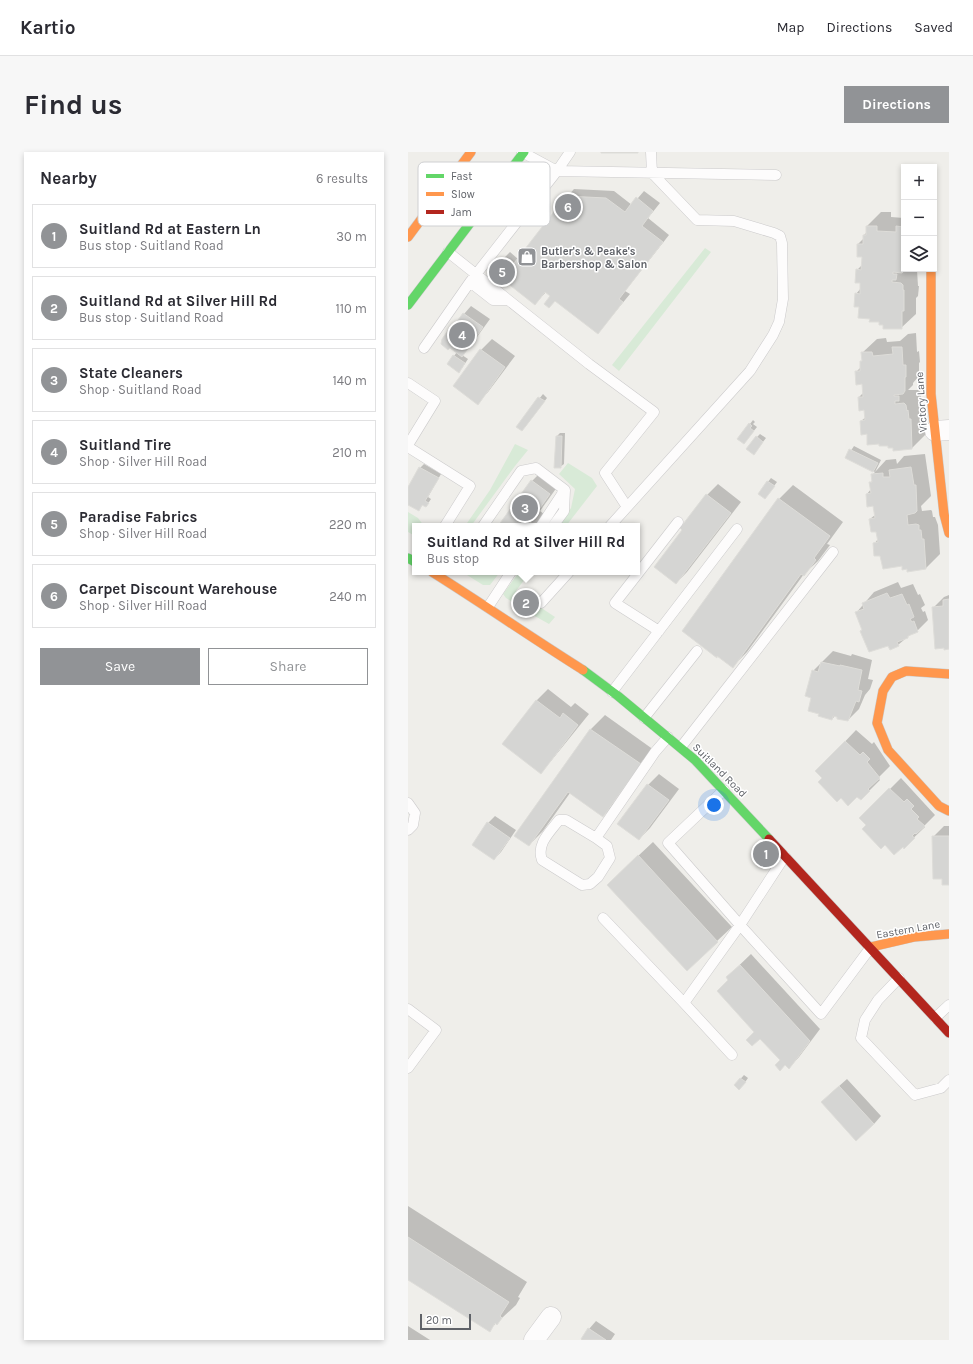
<!DOCTYPE html>
<meta charset="utf-8">
<style>
:root{--surface:#fff;--page:#f7f7f7;--text:#2b2b33;--muted:#7c7c81;--line:#e1e1e2;--accent:#919396}
body{margin:0;font-family:Karla,sans-serif;background:var(--page);color:var(--text)}
.controls{position:absolute;right:12px;top:12px;display:grid;overflow:hidden;border-radius:0px;box-shadow:0 2px 6px #0003}
.controls button{width:36px;height:36px;display:grid;place-items:center;padding:0;border:0;border-bottom:1px solid var(--line);background:var(--surface);color:var(--text);font:20px sans-serif}
.scale{position:absolute;left:12px;bottom:10px;width:51px;box-sizing:border-box;padding-left:4px;border:2px solid #5f6268;border-top:0;font-size:11px;line-height:14px;white-space:nowrap;color:#5f6268;-webkit-text-stroke:3px #fff;paint-order:stroke}
.you{position:absolute;left:306px;top:653px;width:14px;height:14px;margin:-10px;border:3px solid #fff;border-radius:50%;background:#1a73e8;box-shadow:0 0 0 6px #1a73e833}
.badge{display:grid;place-items:center;width:26px;height:26px;border-radius:50%;background:var(--accent);color:#fff;font-size:13px;font-weight:700}
.pin{position:absolute;translate:-50% -50%;border:2px solid #fff;box-shadow:0 1px 4px #0006}
.popup{position:absolute;left:4px;top:371px;width:228px;height:52px;box-sizing:border-box;display:grid;place-content:center;border-radius:0px;background:var(--surface);filter:drop-shadow(0 1px 3px #0005);font-size:13px;white-space:nowrap;color:var(--muted)}
.popup b{font-size:15px;color:var(--text)}
.popup::after{content:'';position:absolute;left:50%;top:100%;margin-left:-8px;border:8px solid transparent;border-top-color:var(--surface)}
.list{margin:0;padding:0;list-style:none}
h2{display:flex;justify-content:space-between;align-items:center;height:52px;margin:0;padding:0 16px;font-size:17px}
h2 small{font-size:13px;font-weight:400;color:var(--muted)}
.list li{display:grid;grid-template-columns:26px 1fr auto;gap:12px;align-items:center;box-sizing:border-box;height:64px;margin:0 8px 8px;padding:0 8px;border:1px solid var(--line);border-radius:0px}
.list b{display:block;font-size:15px;white-space:nowrap}
.list p{margin:0;font-size:13px;white-space:nowrap;color:var(--muted)}
.list em{font-size:13px;font-style:normal;color:var(--muted)}
.actions{display:flex;gap:8px;padding:12px 16px}
.actions a{flex:1;padding:9px 0;border:1px solid var(--accent);border-radius:0px;text-align:center;font-size:14px;color:var(--accent)}
.actions .main{background:var(--accent);color:#fff}
.icon{flex:none;width:22px;height:22px;fill:none;stroke:currentColor;stroke-width:2;stroke-linecap:round;stroke-linejoin:round}
.map{position:relative;flex:none;width:541px;height:1188px;overflow:hidden;border-radius:0px}
header{display:flex;align-items:center;gap:24px;box-sizing:border-box;height:56px;padding:0 20px;background:var(--surface);border-bottom:1px solid var(--line)}
header strong{font-size:19px}
nav{display:flex;gap:22px;margin-inline-start:auto;font-size:14px}
.intro{display:flex;align-items:center;justify-content:space-between;box-sizing:border-box;height:96px;padding:0 24px}
h1{margin:0;font-size:28px}
.button{padding:10px 18px;border-radius:0px;background:var(--accent);color:#fff;font-size:14px;font-weight:700}
main{display:flex;gap:24px;padding:0 24px}
aside{flex:1;background:var(--surface);border-radius:0px;box-shadow:0 2px 6px #0003}
.map>svg:first-child{display:block}
.green{fill:#d8ead7}
.shadow{fill:#0003;fill-rule:evenodd}
.building{fill:#d5d5d3;stroke:#deddd9}
.lines{fill:none;stroke-linecap:round;stroke-linejoin:round}
.lane-casing{stroke:#cbcacb;stroke-width:11}
.street-casing{stroke:#cbcacb;stroke-width:21}
.fast-casing{stroke:#cacacb;stroke-width:10}
.slow-casing{stroke:#cacacb;stroke-width:10}
.jam-casing{stroke:#cacacb;stroke-width:10}
.lane{stroke:#fdfcfc;stroke-width:10}
.street{stroke:#fdfcfc;stroke-width:20}
.fast{stroke:#63d668;stroke-width:9}
.slow{stroke:#ff974d;stroke-width:9}
.jam{stroke:#b3261e;stroke-width:9}
.labels{text-anchor:middle;stroke-width:3;stroke-linejoin:round;paint-order:stroke}
.poi-label{font-size:11px;font-weight:bold;fill:#5f6268;stroke:#fff;text-anchor:start}
.street-label{font-size:11px;fill:#5f6268;stroke:#fff}
.key{fill:#fff;stroke:#cfd0d2;stroke-width:1}
.key-label{font-size:11px;fill:#5f6268}
</style>
<header>
<strong>Kartio</strong>
<nav><a>Map</a><a>Directions</a><a>Saved</a></nav>
</header>
<div class="intro"><h1>Find us</h1><a class="button">Directions</a></div>
<main>
<aside>
<h2>Nearby<small>6 results</small></h2>
<ul class="list">
<li><span class="badge">1</span><div><b>Suitland Rd at Eastern Ln</b><p>Bus stop · Suitland Road</p></div><em>30 m</em></li>
<li><span class="badge">2</span><div><b>Suitland Rd at Silver Hill Rd</b><p>Bus stop · Suitland Road</p></div><em>110 m</em></li>
<li><span class="badge">3</span><div><b>State Cleaners</b><p>Shop · Suitland Road</p></div><em>140 m</em></li>
<li><span class="badge">4</span><div><b>Suitland Tire</b><p>Shop · Silver Hill Road</p></div><em>210 m</em></li>
<li><span class="badge">5</span><div><b>Paradise Fabrics</b><p>Shop · Silver Hill Road</p></div><em>220 m</em></li>
<li><span class="badge">6</span><div><b>Carpet Discount Warehouse</b><p>Shop · Silver Hill Road</p></div><em>240 m</em></li>
</ul>
<div class="actions"><a class="main">Save</a><a>Share</a></div>
</aside>
<div class="map">
<svg width="541" height="1188" viewBox="0 0 541 1188">
<rect width="100%" height="100%" fill="#efeeea"/>
<path class="green" d="M297,96L303,100L211,219L204,213Z
M107,292L120,298L107,314L63,374H57L82,338Z
M160,311L184,326L189,334L158,374H151L163,356L167,337L151,322Z
M0,360L10,366L16,374H7V384L0,380Z
M57,420H92L82,433H75L59,423Z
M111,420H122L108,439L147,465L141,472L125,463L127,460L114,453L112,455L98,446L95,442Z"/>
<path class="shadow" d="M166,37L206,39L224,53L236,39L252,51L240,66L261,83L217,139L222,142L190,181L138,140L127,152L94,108L102,100L110,107L159,45Z
M473,60H483V65L496,66V117H508L509,118L510,134H511L510,144L508,146V162L493,176L476,172L463,166L452,154L448,142L453,136V130L449,118L455,112V105L450,92L456,86V83L459,80V74Z
M63,154L82,167L61,196L54,203L60,207L54,216L46,204L49,200L42,178Z
M508,181L509,200L511,199L512,210L511,211V224L505,231V233L500,238H510L512,239L518,282L504,296L486,295L459,281L453,269L458,265L457,257L451,245L456,240L455,231L448,220L453,215V210L455,208L454,201L469,187L478,186L479,190L492,189L500,182Z
M84,187L107,204L80,240L69,251L73,198Z
M135,242L139,246L117,275H109Z
M345,268L347,270L345,272L349,275L336,291L342,272Z
M152,281H157L156,312L152,315L149,284Z
M352,282L358,286L349,298V285Z
M446,294L473,308L467,320L478,308L488,307L489,312L496,304L517,302L523,344L513,354L514,359L523,358L524,359L525,365H527L530,373L532,402L518,416H500L472,402L466,392L470,387L469,379L462,367L467,363L466,353L459,342L463,337L462,331L465,328L464,323L467,320L438,306Z
M16,312L33,322L20,345L23,347L21,350L18,354L15,352L11,358L0,352V337L12,316Z
M135,318L152,331L132,359L145,369L142,374H92L124,329Z
M363,326L369,330L357,346L351,341Z
M310,332L333,350L279,420L268,431L299,343Z
M385,333L435,370L419,392L422,393L410,409L396,422L339,500L325,514L371,347Z
M490,430L493,436L505,432L510,443L512,442L517,453L513,456L515,460L517,459L520,468L509,479L503,482L490,493H481L455,478L448,461L466,440Z
M541,443V496H528L525,456L536,445Z
M425,499L443,504L444,502L464,508L460,527L465,528L462,537L457,543L451,557L440,568L427,564L424,567L404,545L405,519Z
M140,537L163,555L167,551L181,562L143,609L132,620L95,591L129,548Z
M197,563L246,598L209,650L195,664L162,641L135,679L121,693L107,683L183,577ZM235,608L236,609L207,650H205Z
M448,578L464,592L466,590L482,614L470,626L472,628L453,647L416,626L409,619Z
M251,622L271,637L242,676L231,687L240,633Z
M493,626L527,663L516,674L517,675L496,695L459,673L453,666Z
M87,664L108,678L93,700L86,707L80,671Z
M536,674H541V732L525,685Z
M245,690L324,775L279,817L214,719Z
M343,802L412,877L391,905L381,916L347,880L319,825Z
M336,923L340,926L335,933H327Z
M439,927L473,964L466,972L421,943Z
M0,1054L119,1130L110,1145L112,1146L108,1153L81,1178L0,1127Z
M188,1169L207,1182L203,1188H176L174,1187L181,1177Z
M0,1174L22,1188H0Z"/>
<path class="building" d="M193,0H230V1H193Z
M158,44L198,46L217,60L228,45L245,59L234,74L255,90L211,147L215,150L190,182L147,149L141,156L136,152L142,144L137,140L127,153L84,119L94,107L103,115Z
M458,74H469V79L488,80V74L496,75V119L494,121L485,120V122H489L488,128H484V130L493,131L495,133V138H496V159H494V177H475V173H471V170H461L462,167L450,166L451,155H446L447,141L452,142V131H447L448,117L453,118L454,105H449V92H455V83H458Z
M55,161L75,175L54,205L42,196L40,198L33,192L34,187L41,177L43,178Z
M484,195H494L495,213H498V225H497V239L495,242L486,243V244H491V249H487V252L496,251L498,253L499,259L500,258L501,267H503L504,297L485,299V296H480V294H471V292L459,293V282L453,283L452,269L457,268L456,258L451,259L450,245H455L454,232L448,233L447,219H452V209H454L453,200H464L465,204L485,202Z
M72,197L97,215L70,253L45,234Z
M45,203L57,211L51,221L39,212Z
M130,245L137,249L114,279L108,275Z
M341,271L344,274L342,276L346,279L336,292L329,287Z
M148,284H154L153,316H146Z
M348,284L355,290L346,303L338,297Z
M441,297L470,311L465,320L437,306Z
M11,315L31,326L17,349L21,351L18,355L14,353L11,359L0,353V335Z
M503,315L506,333H508L509,359L507,361L499,363L500,373L508,372L511,373V378H513L514,387H516L518,417L499,420V417L494,418V414L475,417L472,404H466L465,391L470,390L468,380H463L461,367L467,366L465,354L459,355L458,342L463,341L461,330H464L463,322L475,321V325H482L481,318Z
M123,328L142,342L122,370L127,374H90Z
M359,329L367,334L357,347L350,342Z
M298,342L323,361L268,432L246,415L274,378L272,376Z
M370,346L422,384L406,406L408,408L396,424L393,422L325,516L309,504V506L274,479Z
M479,441L482,446L494,442L499,453L501,452L506,465L502,467L504,470L506,469L510,480L500,484V486L489,490L491,494L482,498L480,494L461,500L452,479L454,478L447,460L456,457L454,451Z
M541,447V497L536,498V496L527,497L524,455L535,454V448Z
M413,510L432,514V513L454,518L450,538L454,539L451,550L448,549L440,569L429,567V565L425,564L424,568L410,564L411,562L400,559L403,546L397,544L404,518L410,520Z
M128,548L152,566L155,561L170,573L133,622L94,592Z
M182,577L233,612L195,665L160,640L121,694L106,684Z
M437,589L452,603L455,600L462,607L459,610L472,626L460,637L462,639L453,648L449,645L440,654L433,646L429,650L410,630L414,626L407,619Z
M239,632L261,648L231,688L209,672Z
M481,636L496,650L499,647L506,654L503,657L511,665L509,667L517,674L508,682L507,681L504,684L507,686L496,697L495,695L486,703L477,693L473,697L454,677L458,673L451,666Z
M79,670L102,686L86,708L64,693Z
M524,684H541V733H534V727H525Z
M230,703L310,790L279,819L199,733Z
M332,813L402,889L381,917L377,913L372,919L367,913L372,908L352,887L344,894L338,888L346,880L309,839L320,828L318,825Z
M332,926L338,930L331,938L326,933Z
M431,934L466,972L448,989L413,950Z
M0,1085L101,1150L92,1164L94,1166L89,1173L87,1171L82,1180L0,1128Z
M180,1176L198,1188H174L173,1187Z"/>
<g class="lines">
<g class="lane-casing">
<path id="lane" d="M162,0L149,19L368,23
M40,100L181,212L246,260L197,321L219,355
M62,130L85,148H100
M16,196L62,130L149,19L114,0
M0,231L27,249L0,293
M0,295L62,334L37,374
M75,374L113,319L128,316L157,338L156,359L145,374
M133,374L156,339
M202,374L342,219L365,183L371,170L375,147L374,91L372,84L366,81L326,69L289,68L244,21L243,0
M133,451L161,420
M80,455L103,420
M251,479L207,451L270,370
M204,540L329,377
M236,566L289,499
M273,595L425,400
M316,638L260,691L332,773L413,862L463,795
M0,651L7,661L5,673L0,678
M188,686L158,668H151C142,680 128,692 134,708L174,733L182,732L190,725L202,706L199,694L188,686L247,600L260,585
M195,766L276,851L332,773L377,704
M491,826L470,848L457,868L453,886L507,943L533,936L541,928
M276,851L324,903
M0,857L28,878L0,916
M527,866L541,853"/>
</g>
<g class="street-casing">
<path id="street" d="M527,279L541,278
M126,1188L143,1165"/>
</g>
<g class="fast-casing">
<path id="fast" d="M0,153L116,0
M0,406L7,410
M175,518L210,544L287,608L361,687"/>
</g>
<g class="slow-casing">
<path id="slow" d="M0,85L63,0
M523,117V242L536,362L541,381
M24,420C75,452 124,486 175,518
M541,522L498,519L484,525L475,539L469,571L480,598L531,654L541,659
M463,795L506,785L541,782"/>
</g>
<g class="jam-casing">
<path id="jam" d="M361,687L541,881"/>
</g>
<use href="#lane" class="lane"/>
<use href="#street" class="street"/>
<use href="#fast" class="fast"/>
<use href="#slow" class="slow"/>
<use href="#jam" class="jam"/>
</g>
<defs>
<g id="shop-square" transform="scale(1)"><rect x="-9" y="-9" width="18" height="18" rx="4" fill="#919396" stroke="#fff"/><path d="M-5-2.5h2.3a2.7 3.5 0 0 1 5.4 0H5L5.5 6h-11ZM-1.5-2.5h3a1.5 2.3 0 0 0-3 0Z" fill="#fff"/></g>
</defs>
<g fill-rule="evenodd">
<use href="#shop-square" x="119" y="105"/>
</g>
<g class="labels">
<g class="poi-label">
<text x="133" y="103">Butler's &amp; Peake's<tspan x="133" dy="13">Barbershop &amp; Salon</tspan></text>
</g>
<g class="street-label">
<text transform="translate(513 250) rotate(-94)" y="4">Victory Lane</text>
<text transform="translate(312 618) rotate(45)" y="4">Suitland Road</text>
<text transform="translate(500 777) rotate(-10)" y="4">Eastern Lane</text>
</g>
</g>
<rect x="10" y="10" width="132" height="64" rx="6" class="key"/>
<rect x="18" y="22" width="18" height="4" fill="#63d668"/>
<rect x="18" y="40" width="18" height="4" fill="#ff974d"/>
<rect x="18" y="58" width="18" height="4" fill="#b3261e"/>
<g class="key-label">
<text x="43" y="28">Fast</text>
<text x="43" y="46">Slow</text>
<text x="43" y="64">Jam</text>
</g>
</svg>
<div class="controls">
<button>+</button>
<button>−</button>
<button><svg class="icon" aria-label="layers" viewBox="0 0 24 24"><path d="M12 4l9 5-9 5-9-5zM3 14l9 5 9-5"/></svg></button>
</div>
<div class="scale">20 m</div>
<div class="you"></div>
<div class="pin badge" style="left:358px;top:702px">1</div>
<div class="pin badge" style="left:118px;top:451px">2</div>
<div class="popup"><b>Suitland Rd at Silver Hill Rd</b>Bus stop</div>
<div class="pin badge" style="left:117px;top:356px">3</div>
<div class="pin badge" style="left:54px;top:183px">4</div>
<div class="pin badge" style="left:94px;top:120px">5</div>
<div class="pin badge" style="left:160px;top:55px">6</div>
</div>
</main>
